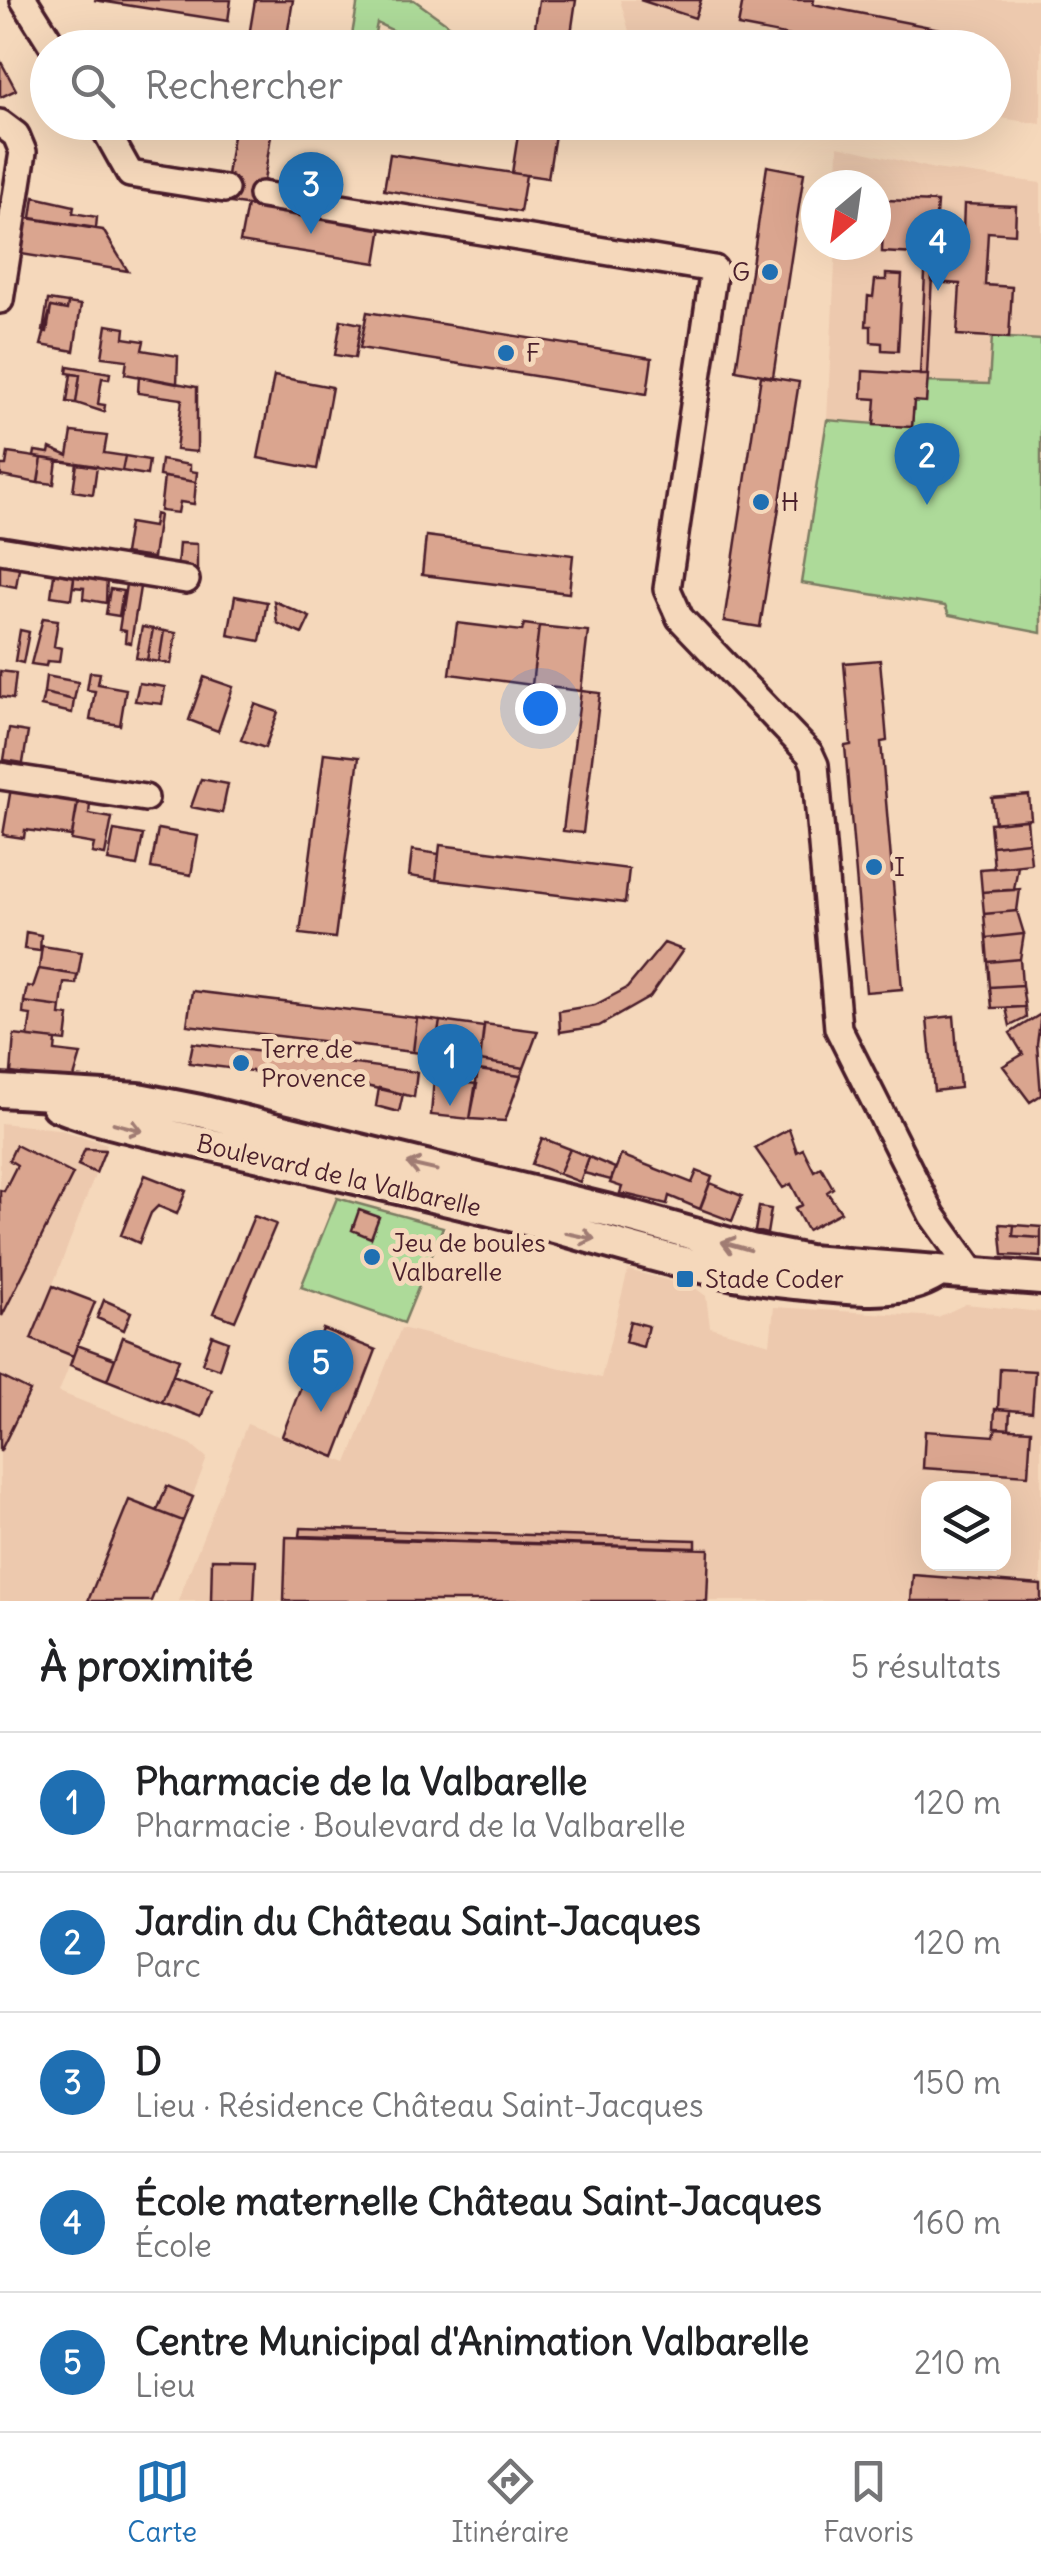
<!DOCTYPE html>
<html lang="fr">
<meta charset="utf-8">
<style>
:root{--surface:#fff;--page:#f2f2f2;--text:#202124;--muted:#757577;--line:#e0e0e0;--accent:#1f6fb2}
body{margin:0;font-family:Delius,sans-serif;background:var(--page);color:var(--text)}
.controls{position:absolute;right:30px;bottom:30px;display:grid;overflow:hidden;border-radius:20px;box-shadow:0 10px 40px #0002}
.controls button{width:90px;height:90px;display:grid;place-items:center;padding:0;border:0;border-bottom:2px solid var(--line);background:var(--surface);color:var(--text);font:50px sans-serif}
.compass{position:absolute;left:801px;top:170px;width:90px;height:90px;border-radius:50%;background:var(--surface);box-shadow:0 10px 40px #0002;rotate:209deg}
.you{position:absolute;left:540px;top:708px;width:35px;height:35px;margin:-25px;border:8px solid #fff;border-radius:50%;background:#1a73e8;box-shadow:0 0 0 15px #1a73e833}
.badge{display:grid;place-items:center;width:65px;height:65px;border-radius:50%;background:var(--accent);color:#fff;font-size:32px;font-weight:700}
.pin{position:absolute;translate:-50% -82px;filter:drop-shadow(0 2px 5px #0008)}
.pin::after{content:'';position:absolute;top:52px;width:35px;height:30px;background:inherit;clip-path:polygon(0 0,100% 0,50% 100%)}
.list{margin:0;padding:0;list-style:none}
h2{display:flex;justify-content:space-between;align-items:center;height:130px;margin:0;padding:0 40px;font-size:42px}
h2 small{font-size:32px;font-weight:400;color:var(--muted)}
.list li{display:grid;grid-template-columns:65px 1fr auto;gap:30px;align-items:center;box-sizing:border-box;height:140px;padding:0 40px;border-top:2px solid var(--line)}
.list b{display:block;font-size:38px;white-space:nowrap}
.list p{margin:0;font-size:32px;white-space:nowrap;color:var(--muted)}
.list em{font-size:32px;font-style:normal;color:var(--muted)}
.icon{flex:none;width:55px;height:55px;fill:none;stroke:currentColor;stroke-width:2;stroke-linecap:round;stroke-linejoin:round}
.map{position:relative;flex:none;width:1041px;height:1601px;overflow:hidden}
.search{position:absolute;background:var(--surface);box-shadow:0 10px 40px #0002;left:30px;right:30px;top:30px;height:110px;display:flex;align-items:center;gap:25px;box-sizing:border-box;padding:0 35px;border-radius:55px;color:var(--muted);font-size:38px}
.sheet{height:830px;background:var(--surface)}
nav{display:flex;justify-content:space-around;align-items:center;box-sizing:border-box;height:140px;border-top:2px solid var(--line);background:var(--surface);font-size:28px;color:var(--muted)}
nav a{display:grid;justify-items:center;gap:5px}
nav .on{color:var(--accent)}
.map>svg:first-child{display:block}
.built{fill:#edc9ae;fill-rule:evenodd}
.green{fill:#adda99;stroke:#7c7c62;stroke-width:2.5}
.building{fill:#daa58f;stroke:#4a1f2b;stroke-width:2.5}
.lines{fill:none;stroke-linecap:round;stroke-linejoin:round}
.minor-casing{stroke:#4a1f2b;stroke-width:32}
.tertiary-casing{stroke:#4a1f2b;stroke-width:38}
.minor{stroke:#f5d8bb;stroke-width:25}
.tertiary{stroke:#f5d8bb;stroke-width:30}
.oneway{stroke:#a07c73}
.poi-dot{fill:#1f6fb2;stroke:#f5d8bb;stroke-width:4}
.labels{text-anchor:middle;stroke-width:10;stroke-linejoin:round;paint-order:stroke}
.poi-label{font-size:25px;fill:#4a1f2b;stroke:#f5d8bb;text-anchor:start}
.street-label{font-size:25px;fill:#4a1f2b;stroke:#f5d8bb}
</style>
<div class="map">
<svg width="1041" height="1601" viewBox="0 0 1041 1601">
<rect width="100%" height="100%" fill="#f5d8bb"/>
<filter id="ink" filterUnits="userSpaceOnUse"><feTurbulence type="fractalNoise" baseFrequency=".01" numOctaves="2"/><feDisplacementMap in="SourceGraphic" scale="20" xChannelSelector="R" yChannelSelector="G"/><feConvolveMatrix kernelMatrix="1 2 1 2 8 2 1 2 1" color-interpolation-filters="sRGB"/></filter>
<g filter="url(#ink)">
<path class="built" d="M620,0H1041V124L994,117V48L640,47L631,38Z
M838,146L935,169L1041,183V340L992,337L989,384L926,402L912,427L827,420L836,245H876V185H837Z
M0,1123L58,1129L107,1144L32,1339L73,1356L59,1392L191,1444L207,1458L152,1601H0Z
M628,1270L694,1287L706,1296L710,1327L770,1344L774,1307L938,1317L966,1304L1041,1312V1601H178L247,1424L347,1463L401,1328L601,1378ZM928,1489H1004V1564H928Z"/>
<path class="green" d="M358,0H414L467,38L461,47H390L392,30L377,23L372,47H350Z
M992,337L1041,340V633L949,615L945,606L801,583L827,420L912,427L914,401L926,402L927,382L989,384Z
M337,1198L443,1227L404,1323L301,1287Z"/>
<path class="building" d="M94,0H231L228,21Z
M255,0H293L285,48H247Z
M539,0H576L569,48H532Z
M640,0H701L695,18Z
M743,0H814L813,4L955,32L952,48H852L738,26Z
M0,60L16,90L1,97L0,95Z
M235,122H273L260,207L223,202Z
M520,122H557L548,178L512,173Z
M390,154L526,175L520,212L384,190Z
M767,166L804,173L773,377L736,370Z
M34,197L74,206L73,213L97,217L96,228L31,218Z
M884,200L937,202L935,230L963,231L964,204L1016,206L1015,234L988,232L985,285L1012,287L1009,338L957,335L960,284L932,282L933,255L882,252Z
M247,205L382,227L376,263L240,242Z
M21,217L103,230L128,271L15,253Z
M926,254L933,255L927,375H920Z
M886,274L902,275L898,351L882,350V343L871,342V326H866L868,296L873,297L875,280H886Z
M48,300L68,303L67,310L51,307L47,332L43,331Z
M68,303L81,305L74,351L41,345L51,307L67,310Z
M367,312L652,358L647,394L360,348Z
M341,320L361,324L355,358L335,355Z
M107,325L125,328L124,338L144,341L142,350L178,356L177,384L125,374L127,360L102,357Z
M68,366L110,373L109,379L102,378L98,404L105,405L104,412L76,403L80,375L67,373Z
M863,371L928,375L926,402L914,401L912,427L874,425L876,399L862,398Z
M71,374L80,375L76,403L67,402Z
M139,376L197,387V452L176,450L182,399L138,393Z
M274,376L332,387L317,469L258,458Z
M761,376L799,382L760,627L724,621Z
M72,432L107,436L104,453L125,456L122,471L34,457L35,451L49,453L50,448L68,456Z
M8,453L42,458L38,483L1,476L0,465H6Z
M125,456L149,460L147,475L122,471Z
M42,458L57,460L54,484L38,482Z
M161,460L190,465V471L197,472L196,482L159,476Z
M77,463L97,466L93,494L73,491Z
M164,477L196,482L194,504L180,502L178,513L160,511Z
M155,514L159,515L153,558L124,554L129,523L153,527Z
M426,536L573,555L569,593L422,575Z
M179,543L197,544V571L177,568Z
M0,559L20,562L16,587L0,584Z
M55,567L75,570L71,599L51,596Z
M75,570L107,575L106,603L83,599L84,588L73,587Z
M127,578L141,581L131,643L125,642L126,631L119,630Z
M110,589L123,591L119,616L106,614Z
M235,596L267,602L260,641L228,635Z
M274,601L310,617L302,634L277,623Z
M43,618L58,620L54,646L61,648L59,662L47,661L46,666L31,664Z
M457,623L522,631L524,624L539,626L532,685L450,674Z
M539,626L588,631L581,691L532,685Z
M142,627L153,629L147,660L136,658Z
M153,629L164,631L159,662L147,660Z
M20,630L29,632L23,663L15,661Z
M164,631L176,633L171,664L159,662Z
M880,660L887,741L881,742L902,989L866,992L845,746L851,745L844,663Z
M0,671L16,673L13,699L0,697Z
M90,672L100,673L98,684L126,689L120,725L90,720L95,691L87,690Z
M46,676L78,682L74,700L44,693Z
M204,677L233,687L218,731L189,720Z
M139,683L165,687L162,704L135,701Z
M581,691L600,693L583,833L563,831Z
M44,693L74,700L72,713L41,706Z
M255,704L278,712L265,748L241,740Z
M9,729L28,732L23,763L4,760Z
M324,753L359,757L335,938L300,934Z
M201,779L228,784L222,813L191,807Z
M11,788L78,798L72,836L25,830L24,838L3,835Z
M1029,795L1031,819L995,823L992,798Z
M78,802L90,804L89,814L112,818L105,855L92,853L94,844L71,840Z
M1027,820L1029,842L992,846L990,823Z
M158,829L198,836L191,875L151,868Z
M114,830L143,835L137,866L108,861Z
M1029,842L1031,864L994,868L992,846Z
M440,845L629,869L625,903L436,880Z
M412,850L439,854L436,880L409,876Z
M1018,866L1014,890L982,892L980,869Z
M1020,889L1017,911L984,914L982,892Z
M1017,911L1024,934L986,938L984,914Z
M26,932L41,935L40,951L24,949Z
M1024,934L1020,959L988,962L986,938Z
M664,943L683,950L650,997L599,1026L560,1032L559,1011L595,1005L627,988Z
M42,946L82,952L78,975L39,969Z
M1020,959L1022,985L990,987L988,962Z
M39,969L77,975L76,984L64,983L61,1007L24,1002L27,986L33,987Z
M1022,985L1025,1007L992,1008L990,987Z
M192,991L417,1018L413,1052L187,1025Z
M24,1002L61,1007L60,1015L69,1016L66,1041L28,1037L31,1015L23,1014Z
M1025,1007L1026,1018L1010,1026L1006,1008Z
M1041,1014L1037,1044L1041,1095L1030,1102L1003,1066L1023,1054L1010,1033Z
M954,1016L960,1088L934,1091L927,1019Z
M417,1018L440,1021L434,1055L413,1052Z
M440,1021L484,1027L480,1061L434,1055Z
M484,1024L538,1031L524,1068L480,1061Z
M14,1035L56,1040L55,1051L81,1054L73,1081L11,1073Z
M193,1043L417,1072L414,1097L323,1076L299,1077L189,1063Z
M480,1061L524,1068L521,1076L478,1070Z
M478,1070L521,1076L505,1121L470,1119Z
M434,1079L477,1084L470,1119L431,1115Z
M379,1088L403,1094L399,1112L376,1106Z
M789,1129L797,1152L803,1149L814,1171L821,1167L833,1188L827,1192L841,1212L807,1230L795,1208L802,1205L791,1184L783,1188L755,1148Z
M542,1138L570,1149L559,1174L532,1164Z
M16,1145L73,1174L2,1316L0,1190L4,1191L17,1165L9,1160Z
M85,1149L105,1150L96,1173L78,1165Z
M570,1149L589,1157L580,1182L559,1174Z
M621,1155L692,1183L697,1171L712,1177L700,1209L669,1196L667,1204L620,1193L622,1187L610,1183Z
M589,1157L615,1168L611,1180L584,1173Z
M145,1175L186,1191L177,1214L158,1206L151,1213L139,1243L121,1235Z
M710,1183L742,1196L732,1221L700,1209Z
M759,1207L771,1209L767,1234L755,1231Z
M359,1210L379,1217L371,1238L352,1230Z
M254,1216L276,1224L235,1321L214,1313Z
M1000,1224L1014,1225L1013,1236L1041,1238V1257L1003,1255Z
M1014,1225L1041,1227V1238L1013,1236Z
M53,1286L95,1302L73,1356L31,1339Z
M104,1300L131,1312L124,1330L97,1318Z
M630,1321L648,1326L643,1347L625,1342Z
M323,1329L376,1350L335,1457L282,1436Z
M212,1335L228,1341L219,1369L202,1363Z
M123,1337L179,1359L162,1402L107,1380Z
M77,1345L115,1359L107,1380L70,1365Z
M1000,1369L1035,1371L1032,1412L998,1409Z
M173,1375L212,1390L202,1417L162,1402Z
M0,1376L30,1391L0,1452Z
M995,1409L1010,1410L1009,1429L994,1428Z
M996,1428L1031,1430L1028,1475L923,1468L925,1431L994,1436Z
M167,1486L193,1497L183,1521L157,1511Z
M129,1500L183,1521L151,1601H88Z
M301,1528L696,1540V1548L300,1536Z
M286,1537L709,1549L707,1601H284Z
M212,1559L256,1560L254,1601H211Z
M913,1575L1041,1585V1601H911Z"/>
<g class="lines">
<g class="minor-casing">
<path id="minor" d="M24,0L54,48
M101,122L130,174L225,189
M0,123L16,135L23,152L0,300
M262,195L714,269L667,589L680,618L810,754L815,765L838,1028L932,1215L974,1274
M0,550L186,580
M0,776L145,798"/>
</g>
<g class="tertiary-casing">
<path id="tertiary" d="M0,1091L138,1099L200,1111L622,1214L751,1250L808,1261L1041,1279
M57,1105C100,1122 144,1130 189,1140C285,1161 382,1184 478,1207C582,1231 687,1272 795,1283C839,1287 897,1298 935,1274"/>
</g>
<use href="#minor" class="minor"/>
<use href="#tertiary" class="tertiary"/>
</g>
<defs><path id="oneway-shaft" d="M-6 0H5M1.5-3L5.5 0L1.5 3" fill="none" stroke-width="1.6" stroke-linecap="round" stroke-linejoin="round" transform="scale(2.5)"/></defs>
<g class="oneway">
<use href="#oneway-shaft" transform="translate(128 1127) rotate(15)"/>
<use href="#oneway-shaft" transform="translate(422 1167) rotate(-167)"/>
<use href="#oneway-shaft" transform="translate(580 1236) rotate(12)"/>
<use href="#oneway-shaft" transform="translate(736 1246) rotate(-164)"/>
</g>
</g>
<g class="poi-dot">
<circle cx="770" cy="272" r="10"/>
<circle cx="506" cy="353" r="10"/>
<circle cx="761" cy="502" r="10"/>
<circle cx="874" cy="867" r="10"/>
<circle cx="241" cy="1063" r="10"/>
<circle cx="372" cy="1257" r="10"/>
<rect x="675" y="1269" width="20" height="20" rx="5"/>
</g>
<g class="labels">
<g class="poi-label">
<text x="750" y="281" text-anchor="end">G</text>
<text x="526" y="362">F</text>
<text x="781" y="511">H</text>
<text x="894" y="876">I</text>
<text x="261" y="1058">Terre de<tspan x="261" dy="29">Provence</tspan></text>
<text x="392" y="1252">Jeu de boules<tspan x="392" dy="29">Valbarelle</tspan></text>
<text x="705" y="1288">Stade Coder</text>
</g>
<g class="street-label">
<text transform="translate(339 1175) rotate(13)" y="9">Boulevard de la Valbarelle</text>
</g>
</g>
</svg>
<div class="controls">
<button><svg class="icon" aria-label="layers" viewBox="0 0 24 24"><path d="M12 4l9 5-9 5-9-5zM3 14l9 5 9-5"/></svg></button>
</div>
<svg class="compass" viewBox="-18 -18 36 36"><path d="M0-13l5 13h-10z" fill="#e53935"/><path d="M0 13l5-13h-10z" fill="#757577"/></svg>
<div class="you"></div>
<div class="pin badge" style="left:450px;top:1106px">1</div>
<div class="pin badge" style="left:927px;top:505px">2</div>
<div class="pin badge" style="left:311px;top:234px">3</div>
<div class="pin badge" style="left:938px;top:291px">4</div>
<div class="pin badge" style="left:321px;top:1412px">5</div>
<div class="search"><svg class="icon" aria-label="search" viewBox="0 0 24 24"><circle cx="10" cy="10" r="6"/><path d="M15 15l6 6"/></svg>Rechercher</div>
</div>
<section class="sheet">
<h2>À proximité<small>5 résultats</small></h2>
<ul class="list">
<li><span class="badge">1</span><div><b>Pharmacie de la Valbarelle</b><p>Pharmacie · Boulevard de la Valbarelle</p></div><em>120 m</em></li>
<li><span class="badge">2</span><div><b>Jardin du Château Saint-Jacques</b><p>Parc</p></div><em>120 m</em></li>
<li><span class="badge">3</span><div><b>D</b><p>Lieu · Résidence Château Saint-Jacques</p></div><em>150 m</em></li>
<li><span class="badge">4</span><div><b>École maternelle Château Saint-Jacques</b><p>École</p></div><em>160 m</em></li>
<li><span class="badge">5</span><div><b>Centre Municipal d'Animation Valbarelle</b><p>Lieu</p></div><em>210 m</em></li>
</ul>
</section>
<nav>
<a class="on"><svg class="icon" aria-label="map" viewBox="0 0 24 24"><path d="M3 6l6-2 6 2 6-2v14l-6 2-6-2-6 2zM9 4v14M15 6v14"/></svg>Carte</a>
<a><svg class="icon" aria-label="directions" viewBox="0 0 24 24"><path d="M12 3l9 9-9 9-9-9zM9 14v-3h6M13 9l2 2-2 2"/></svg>Itinéraire</a>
<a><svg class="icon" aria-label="saved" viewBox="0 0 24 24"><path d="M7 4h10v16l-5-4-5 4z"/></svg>Favoris</a>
</nav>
